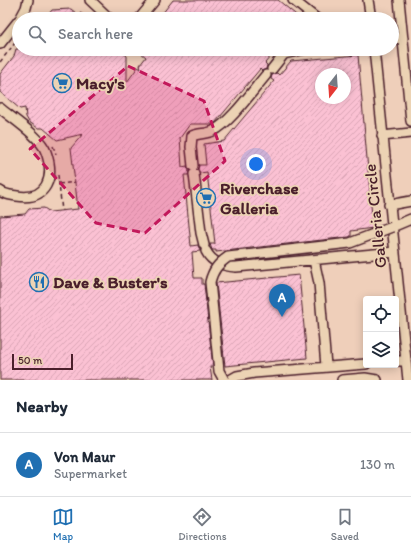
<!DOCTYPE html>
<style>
:root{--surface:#fff;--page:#f2f2f3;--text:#1f2937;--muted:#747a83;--line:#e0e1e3;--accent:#1f6fb2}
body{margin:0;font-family:Itim,sans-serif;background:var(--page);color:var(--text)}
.controls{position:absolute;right:12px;bottom:12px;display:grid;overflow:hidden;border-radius:4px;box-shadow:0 2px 10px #0003}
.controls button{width:36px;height:36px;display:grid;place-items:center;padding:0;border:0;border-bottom:1px solid var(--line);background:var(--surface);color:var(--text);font:20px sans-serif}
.compass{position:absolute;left:315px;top:68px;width:36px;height:36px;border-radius:50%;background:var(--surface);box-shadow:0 2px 10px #0003;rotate:197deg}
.scale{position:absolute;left:12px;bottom:10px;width:61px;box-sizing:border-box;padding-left:4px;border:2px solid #4a1f2b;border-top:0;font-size:11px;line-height:14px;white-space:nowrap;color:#4a1f2b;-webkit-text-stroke:3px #ecd3b4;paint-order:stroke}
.you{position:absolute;left:256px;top:164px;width:14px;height:14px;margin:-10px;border:3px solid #fff;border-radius:50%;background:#1a73e8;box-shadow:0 0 0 6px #1a73e833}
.badge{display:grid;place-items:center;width:26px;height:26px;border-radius:50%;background:var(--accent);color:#fff;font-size:13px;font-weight:700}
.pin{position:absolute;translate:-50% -33px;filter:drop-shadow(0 1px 2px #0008)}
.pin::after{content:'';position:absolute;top:21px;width:14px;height:12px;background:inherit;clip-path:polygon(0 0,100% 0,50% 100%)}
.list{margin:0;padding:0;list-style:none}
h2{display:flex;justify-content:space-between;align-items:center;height:52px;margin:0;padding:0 16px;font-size:17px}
h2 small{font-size:13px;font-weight:400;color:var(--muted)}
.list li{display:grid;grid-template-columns:26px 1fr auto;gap:12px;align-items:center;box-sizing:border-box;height:64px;padding:0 16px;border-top:1px solid var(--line)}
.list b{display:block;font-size:15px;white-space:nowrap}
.list p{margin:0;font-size:13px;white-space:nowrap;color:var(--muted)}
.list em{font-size:13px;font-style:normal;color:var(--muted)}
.icon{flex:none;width:22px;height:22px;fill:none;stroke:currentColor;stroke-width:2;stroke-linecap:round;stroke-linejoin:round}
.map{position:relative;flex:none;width:411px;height:380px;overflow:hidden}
.search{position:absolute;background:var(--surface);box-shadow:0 2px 10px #0003;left:12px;right:12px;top:12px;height:44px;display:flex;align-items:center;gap:10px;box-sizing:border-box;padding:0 14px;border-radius:22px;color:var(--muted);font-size:15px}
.sheet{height:116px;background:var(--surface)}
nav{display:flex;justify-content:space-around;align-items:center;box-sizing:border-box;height:56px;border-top:1px solid var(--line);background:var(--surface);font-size:11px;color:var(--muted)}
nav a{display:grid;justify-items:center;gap:2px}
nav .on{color:var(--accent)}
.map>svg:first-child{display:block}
.building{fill:url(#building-hatch);stroke:#4a1f2b;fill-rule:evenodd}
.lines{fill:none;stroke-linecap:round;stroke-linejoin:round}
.minor-casing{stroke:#4a1f2b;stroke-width:12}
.path{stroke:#4a1f2b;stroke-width:1.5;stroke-dasharray:4 3;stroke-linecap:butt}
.minor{stroke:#ecd3b4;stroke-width:9}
.minor-bridge-casing{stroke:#4a1f2b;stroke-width:12;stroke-linecap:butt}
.minor-bridge{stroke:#ecd3b4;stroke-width:9}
.marked{fill:#c2185b;fill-opacity:0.2;stroke:#c2185b;stroke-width:3;stroke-dasharray:8 5;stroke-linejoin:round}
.labels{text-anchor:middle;stroke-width:3.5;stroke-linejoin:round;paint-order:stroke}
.poi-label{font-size:17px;font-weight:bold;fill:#4a1f2b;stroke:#ecd3b4;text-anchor:start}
.street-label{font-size:17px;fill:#4a1f2b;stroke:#ecd3b4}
</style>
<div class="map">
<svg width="411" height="380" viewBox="0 0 411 380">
<defs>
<pattern id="building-hatch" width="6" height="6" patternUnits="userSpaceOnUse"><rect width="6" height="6" fill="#fbc1d3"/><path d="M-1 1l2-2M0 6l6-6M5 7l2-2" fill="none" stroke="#d9a5b5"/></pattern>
</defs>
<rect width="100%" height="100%" fill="#efcfba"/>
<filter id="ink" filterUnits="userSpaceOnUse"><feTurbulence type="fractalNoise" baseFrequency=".025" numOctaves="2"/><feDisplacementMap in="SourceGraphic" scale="8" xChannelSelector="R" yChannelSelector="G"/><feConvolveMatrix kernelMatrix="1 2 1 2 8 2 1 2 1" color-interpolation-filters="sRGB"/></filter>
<g filter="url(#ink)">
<path class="building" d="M173,0H278L301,19H158Z
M71,9L83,19H45L52,10Z
M16,49H119L127,56V82L138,67L141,69L140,65L146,57L136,49H277L265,63L267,65L266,69L262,71L260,69L215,123L212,124H190L180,138L182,167L187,166L189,171L188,175H184L191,246L198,245L200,250V251L192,252L194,278H202V284H204L213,367H210L212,380H0V216L25,214L29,209L44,208L50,212L78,209L71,148L83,134L57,140L43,128H38L29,122L26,117L25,108L20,109L0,92V74L14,56Z
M358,55L373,228L351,231V236L349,237L216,252V250H212L210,244H215L207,172L200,173L198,169L199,165H206L204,144L224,141L274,81L271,79L272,75L277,73L279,75L291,61ZM321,74H345V98H321Z
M299,275L307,358L225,366L216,283Z"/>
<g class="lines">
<g class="minor-casing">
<path id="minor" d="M90,0L110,19
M293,0L317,19
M368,0L371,19
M399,0L411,121
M20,19L26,8L28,0
M139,19L155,0
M392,39L403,38
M0,44L19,20
M374,49L408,380
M272,69L284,54L305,49
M0,108C13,119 41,137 46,152C55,177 47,201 17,196C11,195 5,195 0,191
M382,136L411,133
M193,166L191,147L192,136C199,133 207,134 213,131C230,123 253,90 266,75
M194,174L201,233L204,245
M389,205L411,201
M392,227L411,219
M206,251C212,263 223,266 236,267L395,252
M314,260L319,283L326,366
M396,361H406
M230,380L237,376L254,373L366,364
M342,380L365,378L377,380"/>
</g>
<path class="path" d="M80,13L89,19
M125,49H133
M0,62L19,38
M53,146L56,154
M58,175L62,211
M59,184L75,182"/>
<use href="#minor" class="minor"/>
<g class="minor-bridge-casing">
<path id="minor-bridge" d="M224,380L219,371L210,282C213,270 218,264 228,257L350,243L392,227"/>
</g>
<use href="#minor-bridge" class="minor-bridge"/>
</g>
</g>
<path class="marked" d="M128,66L204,101L225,161L145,233L96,223L30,149Z"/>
<defs>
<g id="supermarket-ring" transform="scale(1)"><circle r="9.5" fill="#ecd3b4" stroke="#1f6fb2" stroke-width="1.5"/><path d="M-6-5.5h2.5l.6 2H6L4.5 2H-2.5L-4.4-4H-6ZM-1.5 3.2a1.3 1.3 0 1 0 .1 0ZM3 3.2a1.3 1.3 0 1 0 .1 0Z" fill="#1f6fb2"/></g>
<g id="restaurant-ring" transform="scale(1)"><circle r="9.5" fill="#ecd3b4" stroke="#1f6fb2" stroke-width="1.5"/><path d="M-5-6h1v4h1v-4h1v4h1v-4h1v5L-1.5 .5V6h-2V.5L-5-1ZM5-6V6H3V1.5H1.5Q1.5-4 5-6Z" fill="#1f6fb2"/></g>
</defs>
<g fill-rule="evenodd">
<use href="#supermarket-ring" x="62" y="83"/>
<use href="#supermarket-ring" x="206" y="198"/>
<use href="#restaurant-ring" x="39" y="282"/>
</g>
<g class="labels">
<g class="poi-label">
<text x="76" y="89">Macy's</text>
<text x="220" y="194">Riverchase<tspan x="220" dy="20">Galleria</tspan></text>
<text x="53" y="288">Dave &amp; Buster's</text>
</g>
<g class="street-label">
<text transform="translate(375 216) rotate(-96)" y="6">Galleria Circle</text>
</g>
</g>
</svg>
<div class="controls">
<button><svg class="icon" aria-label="locate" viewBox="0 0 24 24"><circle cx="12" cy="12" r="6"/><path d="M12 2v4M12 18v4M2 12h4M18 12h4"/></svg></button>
<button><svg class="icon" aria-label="layers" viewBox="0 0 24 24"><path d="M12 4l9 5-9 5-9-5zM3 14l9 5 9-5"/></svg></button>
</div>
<svg class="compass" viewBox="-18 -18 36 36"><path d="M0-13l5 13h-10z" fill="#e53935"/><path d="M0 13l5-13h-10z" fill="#747a83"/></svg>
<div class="scale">50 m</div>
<div class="you"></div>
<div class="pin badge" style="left:282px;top:317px">A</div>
<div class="search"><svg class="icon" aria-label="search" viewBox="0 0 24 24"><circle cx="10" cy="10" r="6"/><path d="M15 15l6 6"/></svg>Search here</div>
</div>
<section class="sheet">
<h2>Nearby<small></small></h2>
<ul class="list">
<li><span class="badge">A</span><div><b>Von Maur</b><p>Supermarket</p></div><em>130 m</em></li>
</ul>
</section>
<nav>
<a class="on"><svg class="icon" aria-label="map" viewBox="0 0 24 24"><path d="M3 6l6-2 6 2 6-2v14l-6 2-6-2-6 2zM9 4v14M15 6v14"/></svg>Map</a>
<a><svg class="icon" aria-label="directions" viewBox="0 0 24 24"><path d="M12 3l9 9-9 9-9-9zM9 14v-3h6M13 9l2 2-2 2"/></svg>Directions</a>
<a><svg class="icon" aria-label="saved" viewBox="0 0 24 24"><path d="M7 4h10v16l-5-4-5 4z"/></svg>Saved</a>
</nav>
